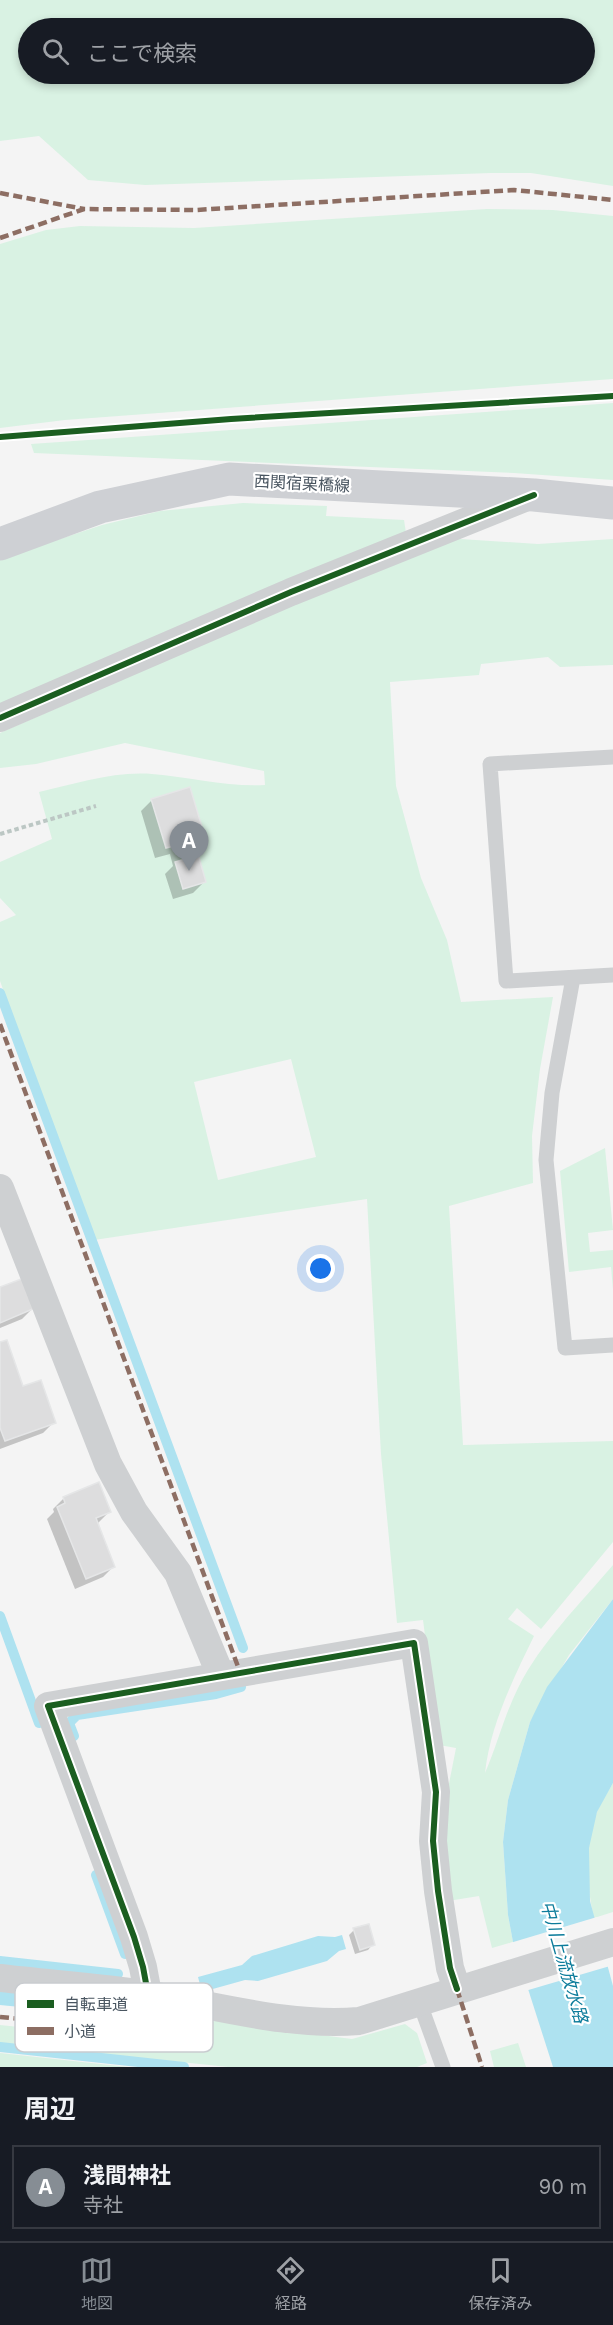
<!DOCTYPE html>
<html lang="ja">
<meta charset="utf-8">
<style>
:root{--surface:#171b24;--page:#242831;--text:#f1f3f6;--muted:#9ea1a6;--line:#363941;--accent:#868d94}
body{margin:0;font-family:Inter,"Noto Sans JP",sans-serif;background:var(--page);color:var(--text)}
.you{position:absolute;left:321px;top:1269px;width:21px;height:21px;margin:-15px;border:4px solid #fff;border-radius:50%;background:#1a73e8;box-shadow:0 0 0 9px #1a73e833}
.badge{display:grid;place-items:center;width:39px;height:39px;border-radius:50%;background:var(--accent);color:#fff;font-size:20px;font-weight:700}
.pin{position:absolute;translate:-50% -50px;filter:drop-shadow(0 2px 3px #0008)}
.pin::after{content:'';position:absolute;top:32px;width:21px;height:18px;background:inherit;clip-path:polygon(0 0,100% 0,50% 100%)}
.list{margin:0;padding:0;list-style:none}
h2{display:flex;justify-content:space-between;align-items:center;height:78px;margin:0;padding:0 24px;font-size:26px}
h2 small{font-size:20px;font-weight:400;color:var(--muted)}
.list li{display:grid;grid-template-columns:39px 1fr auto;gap:18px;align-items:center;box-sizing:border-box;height:84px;margin:0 12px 12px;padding:0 12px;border:2px solid var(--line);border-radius:0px}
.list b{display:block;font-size:22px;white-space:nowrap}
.list p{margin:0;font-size:20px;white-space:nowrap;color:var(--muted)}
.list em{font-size:20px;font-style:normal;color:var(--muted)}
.icon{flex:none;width:33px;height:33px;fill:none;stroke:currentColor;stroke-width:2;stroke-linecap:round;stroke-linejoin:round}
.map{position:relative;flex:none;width:613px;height:2067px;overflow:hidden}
.search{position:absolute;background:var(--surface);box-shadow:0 3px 9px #0003;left:18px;right:18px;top:18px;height:66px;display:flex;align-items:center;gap:15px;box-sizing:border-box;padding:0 21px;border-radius:33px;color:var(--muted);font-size:22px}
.sheet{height:174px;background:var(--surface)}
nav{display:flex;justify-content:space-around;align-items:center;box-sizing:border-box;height:84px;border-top:2px solid var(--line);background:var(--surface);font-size:16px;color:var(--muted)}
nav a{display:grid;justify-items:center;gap:3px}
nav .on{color:var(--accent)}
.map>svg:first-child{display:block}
.green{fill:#d9f2e3;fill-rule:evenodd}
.water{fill:#aee2f0}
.pier{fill:#f4f4f4}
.shadow{fill:#0003}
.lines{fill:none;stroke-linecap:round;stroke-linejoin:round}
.stream{stroke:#aee2f0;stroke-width:10}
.building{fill:#ddddde;stroke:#e5e6e7;stroke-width:1.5}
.path{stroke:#bcc7c4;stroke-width:4;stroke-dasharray:4.5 3;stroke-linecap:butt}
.service{stroke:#ced0d2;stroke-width:15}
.minor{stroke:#ced0d2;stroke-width:28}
.secondary{stroke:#ced0d4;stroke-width:33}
.quiet{stroke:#8d6e63;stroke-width:4.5;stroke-dasharray:9 4.5;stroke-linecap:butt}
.cycleway-casing{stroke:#fff;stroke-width:10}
.cycleway{stroke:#1b5e20;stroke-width:6}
.labels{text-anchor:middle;stroke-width:4.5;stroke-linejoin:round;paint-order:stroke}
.street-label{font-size:16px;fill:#4a5661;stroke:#fff}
.water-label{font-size:18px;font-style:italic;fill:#0c7c9b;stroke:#fff}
.key{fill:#fff;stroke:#c9ccd0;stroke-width:1.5}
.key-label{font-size:16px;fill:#4a5661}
</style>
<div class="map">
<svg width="613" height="2067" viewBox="0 0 613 2067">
<rect width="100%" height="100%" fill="#f4f4f4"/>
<path class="green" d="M0,0H613V186L531,173H491L145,185L88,180L39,136L0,141ZM28,28H584V74H28Z
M487,209L553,210L613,216V379L65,420L0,428V244L46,230L80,226L194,228Z
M613,403V480L514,473L34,453L31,444Z
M243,503L327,506L326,516L404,520L406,533L0,705V559L102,525L160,511Z
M445,538L538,544L613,539V665L560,667L548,657L481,664L479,675L390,682L396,786L421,878L447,940L461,1002L553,997L540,1069L532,1136L533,1183L449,1206L463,1445L613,1441V1542L541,1629L517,1608L508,1619L534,1636C513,1679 490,1726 485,1773C497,1746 504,1716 518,1688C541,1642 580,1604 613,1565V1599L569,1655L530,1722L508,1800L503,1842L508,1915L513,1942L492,1948L479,1896L448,1901L445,1804L456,1748L439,1745L423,1620L397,1623L381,1454L367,1199L94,1240L0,981V922L16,915L0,898V862L52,839L39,792C75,784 114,771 152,774C190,777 227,787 265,785L264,771L125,743L36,764L0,768V733ZM291,1059L316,1157L218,1180L194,1082Z
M605,1148L613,1230L588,1233L590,1252L613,1250V1289L611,1267L569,1272L560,1171Z
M613,1783V1912L594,1918C586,1885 585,1843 597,1812C601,1802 608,1792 613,1783Z
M231,2018L313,2034L352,2039L405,2024L417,2033L427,2063L417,2067H228L0,2043V2025L125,2038Z
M518,2043L526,2067H494L490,2051Z
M0,2053L128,2067H0Z"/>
<path class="water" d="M613,1599V1783L597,1812L589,1848L590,1901L613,1986V2067H553L513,1942L508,1915L503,1842L508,1800L530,1722L547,1687Z
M342,1935L346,1949L339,1951L327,1961L258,1981L245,1980L202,1992L198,1977L242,1965L252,1956L318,1936L335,1937Z
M0,1989L116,2001L121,2017L0,2005Z"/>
<path class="pier" d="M597,1917L610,1966L525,1991L510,1943Z"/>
<path class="shadow" d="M152,800L203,837L192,848L187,849L189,858L204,882L193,893L173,899L165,874L173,866L170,854L155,858L141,811Z
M0,1289L33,1308L22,1319L0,1328Z
M0,1344L22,1388L54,1422L43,1433L0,1449Z
M64,1498L109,1512L97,1524L114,1566L103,1577L75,1589L47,1519L54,1512L53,1509Z
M354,1930L373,1944L368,1950L355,1954L349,1935Z"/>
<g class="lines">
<path class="stream" d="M0,993L243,1648
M0,1616L39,1723
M74,1736L69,1723L77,1715L216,1694L241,1687
M96,1875L125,1954
M0,1961L118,1974
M0,2047L184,2067"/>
</g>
<path class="building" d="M190,787L205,837L186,843L190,856L198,854L206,882L183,889L175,862L185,859L181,844L166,848L151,799Z
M24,1278L35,1308L0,1323V1287Z
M7,1340L23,1386L41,1380L56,1423L5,1441L0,1428V1342Z
M99,1482L111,1512L96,1518L115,1567L86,1579L57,1507L65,1503L63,1497Z
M369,1924L375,1945L360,1950L353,1928Z"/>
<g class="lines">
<path class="path" d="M0,834L96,806"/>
<path class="service" d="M613,757L490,764L506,981L613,975
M573,978L552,1093L546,1160L565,1348L613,1345
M419,2001L443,2067"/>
<path class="minor" d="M0,718L291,592L532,495
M0,1188L108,1464L134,1512L178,1573L221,1676
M0,1978C50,1984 101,1987 151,1995C219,2006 290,2027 359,2021L613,1942
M148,1994L143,1967L134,1937L48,1706L414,1643L436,1792L433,1841L438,1891L450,1968L457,1989"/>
<path class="secondary" d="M0,544L100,507L229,479L534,495L613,503"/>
<path class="quiet" d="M0,193L84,209
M0,238L84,209L196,210L514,190L613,200
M0,1024L240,1672
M457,1989L482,2067
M0,2017L128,2029L147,2023L148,1994"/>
<g class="cycleway-casing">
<path id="cycleway" d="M0,437L231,419L613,396
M0,718L291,592L534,495
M148,1994L143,1967L134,1937L48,1706L414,1643L436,1792L433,1841L438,1891L450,1968L457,1989"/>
</g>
<use href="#cycleway" class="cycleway"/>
</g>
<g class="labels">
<g class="street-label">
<text transform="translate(302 483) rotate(3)" y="6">西関宿栗橋線</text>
</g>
<g class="water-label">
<text transform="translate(564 1962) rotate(74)" y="6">中川上流放水路</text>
</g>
</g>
<rect x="15" y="1983" width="198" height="69" rx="9" class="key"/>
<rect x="27" y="2000" width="27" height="8" fill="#1b5e20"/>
<rect x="27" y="2027" width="27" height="8" fill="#8d6e63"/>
<g class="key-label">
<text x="64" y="2010">自転車道</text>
<text x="64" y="2037">小道</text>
</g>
</svg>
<div class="you"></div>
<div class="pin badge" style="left:189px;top:871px">A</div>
<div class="search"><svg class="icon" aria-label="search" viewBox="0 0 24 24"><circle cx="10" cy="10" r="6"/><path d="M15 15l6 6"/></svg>ここで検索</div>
</div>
<section class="sheet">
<h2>周辺<small></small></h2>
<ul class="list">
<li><span class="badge">A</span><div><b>浅間神社</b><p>寺社</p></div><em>90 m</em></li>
</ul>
</section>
<nav>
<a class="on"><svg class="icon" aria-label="map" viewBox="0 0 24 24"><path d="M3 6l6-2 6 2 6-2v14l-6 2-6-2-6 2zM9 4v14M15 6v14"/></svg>地図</a>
<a><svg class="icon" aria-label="directions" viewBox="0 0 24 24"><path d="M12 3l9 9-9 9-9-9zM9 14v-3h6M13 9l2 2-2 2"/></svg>経路</a>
<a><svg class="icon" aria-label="saved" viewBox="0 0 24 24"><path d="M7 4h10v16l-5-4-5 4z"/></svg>保存済み</a>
</nav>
